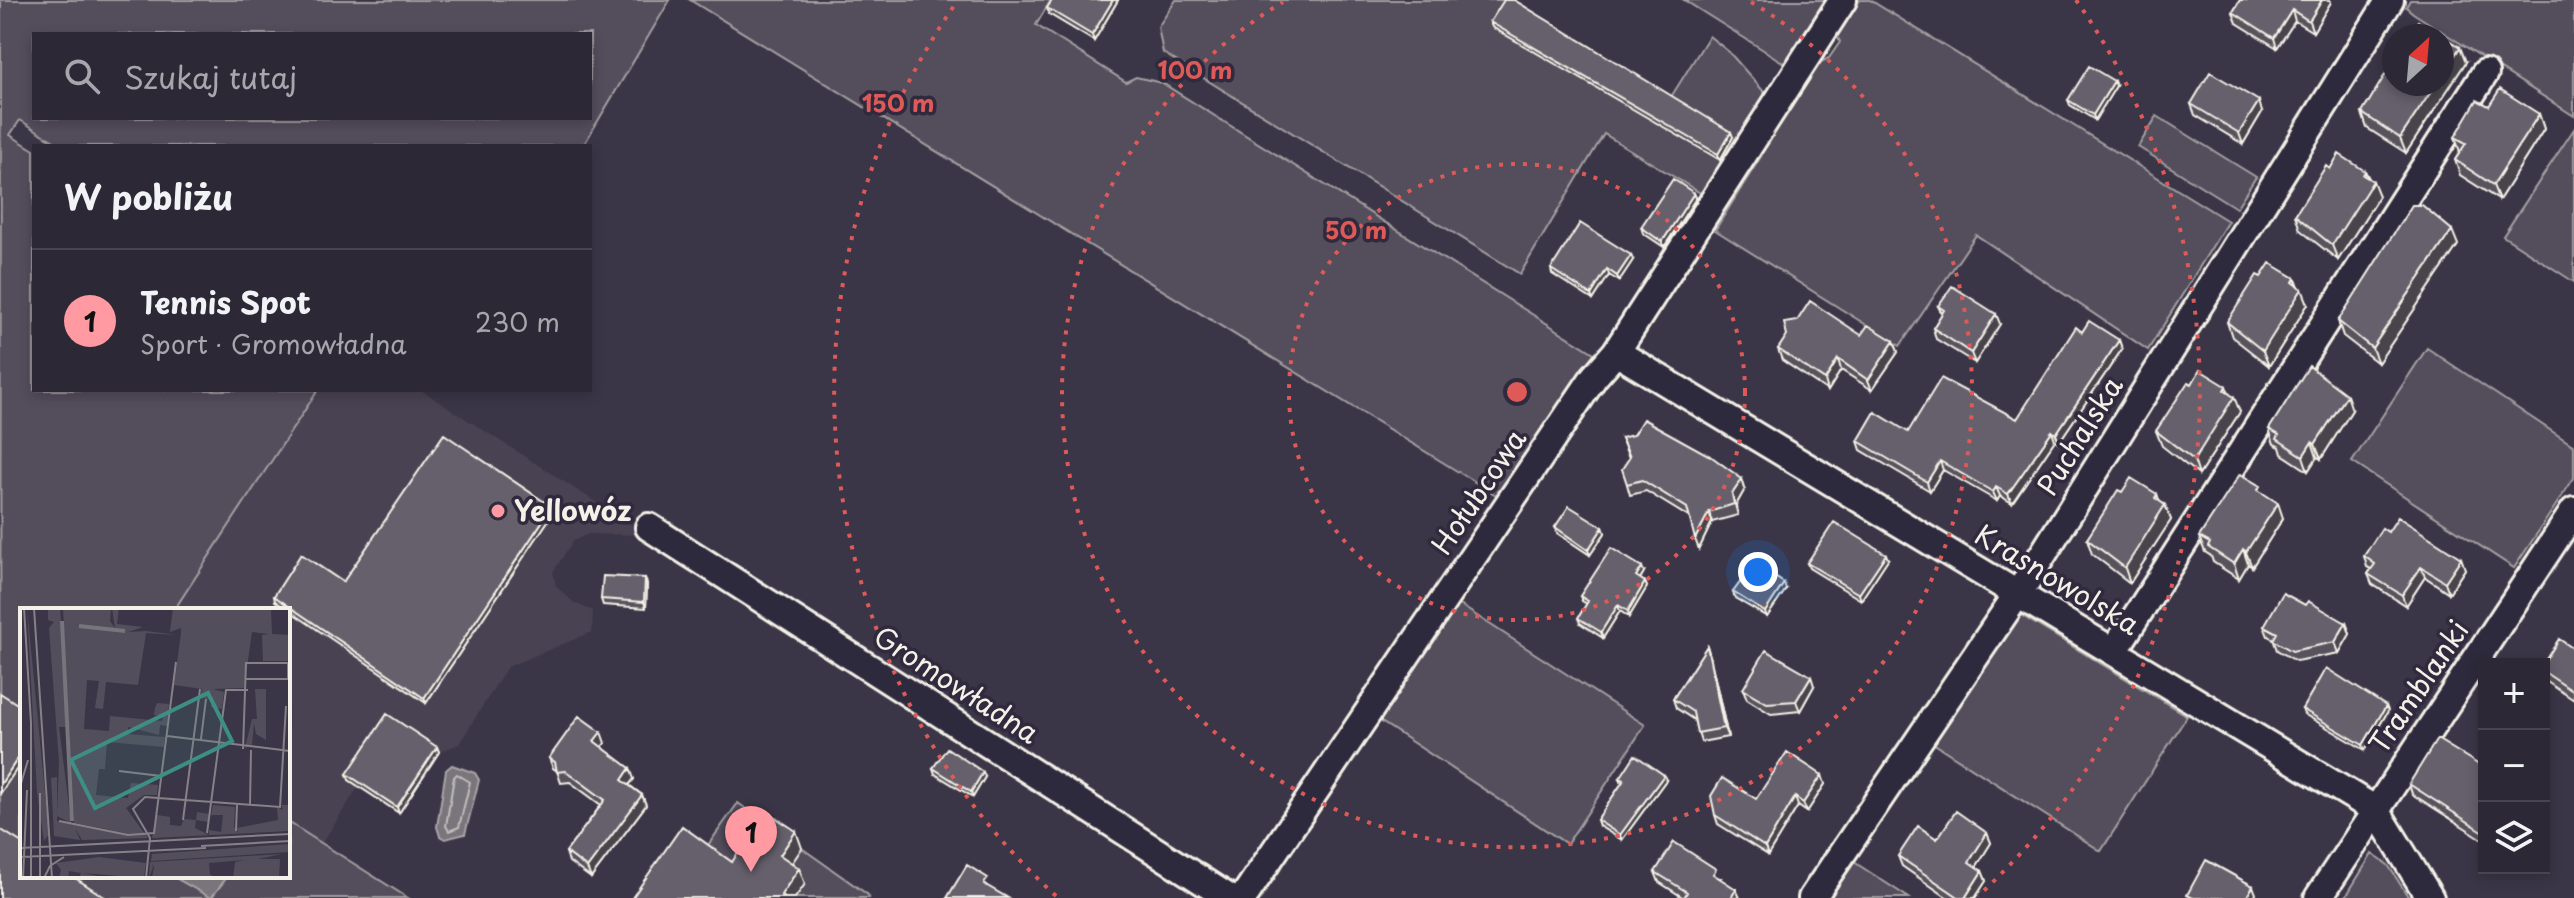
<!DOCTYPE html>
<html lang="pl">
<meta charset="utf-8">
<style>
:root{--surface:#2c2835;--page:#34303d;--text:#f1f3f6;--muted:#a6a6ad;--line:#484450;--accent:#ff9aa2}
body{margin:0;font-family:"Playpen Sans",sans-serif;background:var(--page);color:var(--text)}
.controls{position:absolute;right:24px;bottom:24px;display:grid;overflow:hidden;border-radius:0px;box-shadow:0 4px 12px #0003}
.controls button{width:72px;height:72px;display:grid;place-items:center;padding:0;border:0;border-bottom:2px solid var(--line);background:var(--surface);color:var(--text);font:40px sans-serif}
.compass{position:absolute;left:2382px;top:24px;width:72px;height:72px;border-radius:50%;background:var(--surface);box-shadow:0 4px 12px #0003;rotate:26deg}
.you{position:absolute;left:1758px;top:572px;width:28px;height:28px;margin:-20px;border:6px solid #fff;border-radius:50%;background:#1a73e8;box-shadow:0 0 0 12px #1a73e833}
.badge{display:grid;place-items:center;width:52px;height:52px;border-radius:50%;background:var(--accent);color:#111;font-size:26px;font-weight:700}
.pin{position:absolute;translate:-50% -66px;filter:drop-shadow(0 2px 4px #0008)}
.pin::after{content:'';position:absolute;top:42px;width:28px;height:24px;background:inherit;clip-path:polygon(0 0,100% 0,50% 100%)}
.list{margin:0;padding:0;list-style:none}
h2{display:flex;justify-content:space-between;align-items:center;height:104px;margin:0;padding:0 32px;font-size:34px}
h2 small{font-size:26px;font-weight:400;color:var(--muted)}
.list li{display:grid;grid-template-columns:52px 1fr auto;gap:24px;align-items:center;box-sizing:border-box;height:144px;padding:0 32px;border-top:2px solid var(--line)}
.list b{display:block;font-size:30px;white-space:nowrap}
.list p{margin:0;font-size:26px;white-space:nowrap;color:var(--muted)}
.list em{font-size:26px;font-style:normal;color:var(--muted)}
.icon{flex:none;width:44px;height:44px;fill:none;stroke:currentColor;stroke-width:2;stroke-linecap:round;stroke-linejoin:round}
.map{position:relative;flex:none;width:2574px;height:898px;overflow:hidden}
.search{position:absolute;background:var(--surface);box-shadow:0 4px 12px #0003;left:32px;top:32px;width:560px;height:88px;display:flex;align-items:center;gap:20px;box-sizing:border-box;padding:0 28px;border-radius:0px;color:var(--muted);font-size:30px}
.panel{position:absolute;background:var(--surface);box-shadow:0 4px 12px #0003;left:32px;top:144px;width:560px;height:248px;border-radius:0px}
.map>svg:first-child{display:block}
.built{fill:#484352}
.green{fill:#534e5c;stroke:#a4a0a2;stroke-width:2;fill-rule:evenodd}
.water{fill:#78747b;stroke:#aaa6a7;stroke-width:2}
.lines{fill:none;stroke-linecap:round;stroke-linejoin:round}
.shore{stroke:#c2bfbc;stroke-width:2}
.street-casing{stroke:#f4f1e8;stroke-width:32}
.street{stroke:#2f2a3d;stroke-width:26}
.wall{fill:#57535d;stroke:#f4f1e8;stroke-width:2}
.shaded-wall{fill:#47444c;stroke:#f4f1e8;stroke-width:2}
.building{fill:#65616c;stroke:#f4f1e8;stroke-width:2}
.ring{fill:none;stroke:#de5a58;stroke-width:4;stroke-dasharray:4 8}
.poi-dot{fill:#ff9aa2;stroke:#2f2a3d;stroke-width:3}
.labels{text-anchor:middle;stroke-width:7;stroke-linejoin:round;paint-order:stroke}
.street-label{font-size:28px;fill:#f4f1e8;stroke:#2f2a3d}
.poi-label{font-size:28px;font-weight:bold;fill:#f4f1e8;stroke:#2f2a3d;text-anchor:start}
.inset-river{fill:none;stroke:#78747b;stroke-width:4}
.inset-road{fill:none;stroke:#858187;stroke-width:2}
.view{fill:#3d8f86;fill-opacity:0.15;stroke:#3d8f86;stroke-width:4}
.inset-edge{fill:none;stroke:#f4f1e8;stroke-width:4}
.centre{fill:#de5a58;stroke:#2f2a3d;stroke-width:4}
.ring-label{font-size:24px;text-anchor:middle;font-weight:bold;fill:#de5a58;stroke:#2f2a3d;stroke-width:7;stroke-linejoin:round;paint-order:stroke}
</style>
<div class="map">
<svg width="2574" height="898" viewBox="0 0 2574 898">
<rect width="100%" height="100%" fill="#3b3647"/>
<filter id="ink" filterUnits="userSpaceOnUse"><feTurbulence type="fractalNoise" baseFrequency=".0125" numOctaves="2"/><feDisplacementMap in="SourceGraphic" scale="16" xChannelSelector="R" yChannelSelector="G"/><feConvolveMatrix kernelMatrix="1 2 1 2 8 2 1 2 1" color-interpolation-filters="sRGB"/></filter>
<g filter="url(#ink)">
<path class="built" d="M318,390H421L647,535L588,534L573,541L553,572L556,586L574,603L593,611L592,632L507,667L459,744L439,752L389,720L359,786L322,843L288,822V610H174Z"/>
<path class="green" d="M1,0H670L583,146H62L20,120L10,135L34,150V390H318L174,610H22V876H288V822L408,898H0ZM34,34H590V118H34Z
M690,0H1051L1036,25L1126,82L1136,77L1162,83L1594,353L1496,495Z
M1176,0H1513L1671,97L1709,36L1729,52L1765,93L1764,100L1702,194L1604,134L1520,274L1163,53L1158,27Z
M1684,0H1825L1784,63Z
M1860,0H1870L2228,221L2148,350L1976,235L1900,346L1715,230L1762,155L1760,150L1815,65L1829,58L1840,42L1837,36Z
M2410,0H2574V116L2413,13L2406,7Z
M2157,116L2256,177L2236,208L2138,147Z
M2574,129V282L2503,236Z
M2427,348L2574,446V478L2514,568L2352,462Z
M1457,603L1645,725L1567,844L1380,721Z
M2019,614L2187,716L2101,851L1933,743Z
M738,803L868,895L869,898H649L708,845Z
M2372,854L2388,865L2409,898H2345Z
M1854,862L1909,898H1830Z"/>
<path class="water" d="M452,765L475,773L479,780L465,834L445,839L440,836L437,827L446,770Z
M172,876H228L211,898Z"/>
<g class="lines">
<path class="shore" d="M457,774L470,782L459,827L449,831L446,826L454,777Z"/>
<g class="street-casing">
<path id="street" d="M1616,352L2376,810L2430,898
M649,527L1229,898
M2114,651L2485,73
M1243,898L1594,377L1616,352L1843,0
M1812,898L2025,583L2390,0
M2318,898L2574,511"/>
</g>
<use href="#street" class="street"/>
</g>
<path class="wall" d="M1118,0L1094,41L1049,14L1047,8Z
M2240,0H2330L2331,2L2313,32L2295,21L2277,48L2237,23L2233,12Z
M1490,22L1733,137L1720,160L1492,27Z
M2466,62L2406,153L2367,128L2362,113Z
M2116,86L2095,120L2070,105L2068,100Z
M2191,104L2262,112L2243,144L2195,115Z
M2489,106L2539,114L2544,129L2499,200L2460,175L2455,160L2460,152L2455,137Z
M2330,169L2365,171L2379,196L2338,260L2300,230L2295,215Z
M1694,193L1696,198L1664,247L1643,233L1641,227Z
M2458,245L2378,363L2343,336L2338,321Z
M1633,260L1619,281L1609,275L1593,300L1552,274L1551,269Z
M2261,277L2295,278L2308,304L2269,366L2232,337L2227,322Z
M1938,306L2000,324L1975,363L1936,339L1933,328L1942,314Z
M2082,332L2119,340L2122,349L2059,442L2055,440L2012,503L2000,496L1997,501L1943,470L1930,491L1861,450L1858,441L1908,432L2017,419Z
M1861,335L1894,341L1898,352L1872,390L1841,370L1828,391L1782,360L1778,349Z
M2192,384L2229,394L2240,412L2199,475L2162,446L2156,431Z
M2352,410L2321,459L2317,457L2308,471L2282,454L2280,447L2274,444L2269,429Z
M1621,438L1742,479L1745,489L1736,505L1738,515L1712,522L1699,549L1690,518L1646,491L1630,495L1627,484L1629,458Z
M2122,492L2157,494L2159,501L2165,505L2171,520L2130,583L2092,554L2087,539Z
M2263,493L2283,518L2252,567L2248,564L2239,579L2213,562L2211,556L2205,552L2199,537Z
M554,512L426,703L275,601L274,596L343,582Z
M1555,527H1603L1605,533L1590,555L1557,533Z
M2388,532L2461,558L2465,569L2449,593L2425,577L2406,606L2372,584L2368,574L2371,569L2367,567L2364,556Z
M1888,559L1861,600L1809,568L1807,563Z
M1644,572L1640,579L1645,582L1647,587L1629,617L1620,611L1603,638L1580,623L1578,618L1587,604L1582,601L1580,596Z
M645,578L647,584L646,608L603,605L601,599Z
M1786,589L1767,617L1735,598L1733,592Z
M2305,605L2346,623L2350,634L2339,653L2296,661L2277,650L2273,639L2268,636L2264,626Z
M1707,646L1710,656L1728,737L1701,742L1694,720L1676,708L1673,699Z
M2574,649V700L2544,680V664Z
M1814,686L1800,711L1771,714L1747,699L1743,689Z
M2386,706L2388,711L2365,750L2304,714L2302,709Z
M605,743L602,747L634,779L629,785L642,795L646,805L591,878L569,862L566,852L601,805L570,782L561,783L557,771L553,768L549,758Z
M437,747L439,752L399,813L349,780L347,774Z
M933,768L985,777L973,797L935,774Z
M2484,768V840L2412,794L2409,784Z
M1620,778L1666,780L1622,840L1599,826L1597,820L1622,783Z
M1825,784L1807,812L1798,806L1768,855L1718,824L1715,815L1756,799Z
M1987,833L1991,843L1976,867L1982,871L1986,881L1975,898H1948L1902,866L1898,856L1937,839Z
M1655,872L1720,878L1684,898L1659,882Z"/>
<path class="shaded-wall" d="M1113,0H1118L1094,41L1092,35Z
M2322,0H2330L2331,2L2313,32L2309,21Z
M2292,10L2295,21L2277,48L2274,38Z
M2460,47L2466,62L2406,153L2400,138L2436,84H2442V75Z
M2114,81L2116,86L2095,120L2093,115Z
M2259,101L2262,112L2243,144L2239,133Z
M2539,114L2544,129L2499,200L2493,185Z
M1731,132L1733,137L1720,160L1718,154Z
M2365,171L2370,186L2373,181L2379,196L2338,260L2332,245Z
M1694,193L1696,198L1664,247L1662,242Z
M2452,230L2458,245L2378,363L2372,348Z
M1631,255L1633,260L1619,281L1617,276Z
M1607,269L1609,275L1593,300L1591,295Z
M2295,278L2300,292L2302,289L2308,304L2269,366L2263,351Z
M1996,314L2000,324L1975,363L1971,353Z
M2119,340L2122,349L2059,442L2056,434Z
M1894,341L1898,352L1872,390L1868,380Z
M1838,359L1841,370L1828,391L1825,380Z
M2226,386L2232,401L2234,397L2240,412L2199,475L2194,460Z
M2347,395L2352,410L2321,459L2315,444Z
M2052,431L2055,440L2012,503L2008,494Z
M2312,442L2317,457L2308,471L2303,456Z
M1940,461L1943,470L1930,491L1927,482Z
M1742,479L1745,489L1736,505L1738,515L1732,494Z
M1996,487L2000,496L1997,501L1993,492Z
M2157,494L2162,509L2165,505L2171,520L2130,583L2125,568Z
M2278,503L2283,518L2252,567L2246,552Z
M552,507L554,512L426,703L424,698Z
M1709,512L1712,522L1699,549L1695,539Z
M1603,527L1605,533L1590,555L1588,550Z
M2243,549L2248,564L2239,579L2234,564Z
M1886,554L1888,559L1861,600L1859,594Z
M2461,558L2465,569L2449,593L2445,582Z
M1642,567L1644,572L1638,582L1636,576Z
M2421,567L2425,577L2406,606L2402,595Z
M645,578L647,584L646,608L644,602Z
M1645,582L1647,587L1629,617L1628,611Z
M1784,583L1786,589L1767,617L1765,612Z
M1618,605L1620,611L1603,638L1601,632Z
M2346,623L2350,634L2339,653L2335,642Z
M1707,646L1710,656L1728,737L1724,728Z
M1811,676L1814,686L1800,711L1796,701Z
M2386,706L2388,711L2365,750L2363,745Z
M601,732L605,743L598,752L594,741Z
M437,747L439,752L399,813L397,807Z
M22,752V761L0,794V785Z
M630,768L634,779L625,790L622,780Z
M983,772L985,777L973,797L971,792Z
M1664,775L1666,780L1622,840L1620,835Z
M1822,775L1825,784L1807,812L1803,803Z
M642,795L646,805L591,878L587,868Z
M1795,797L1798,806L1768,855L1765,847Z
M796,831L802,848L786,872L780,855Z
M1987,833L1991,843L1973,872L1969,862Z
M799,868L805,884L795,898H782L781,895Z
M1982,871L1986,881L1975,898H1965Z
M2253,886L2256,894L2254,898H2246Z
M1736,889L1740,898H1731Z"/>
<path class="building" d="M1052,0H1113L1092,35L1047,8Z
M1504,0H1514L1731,132L1718,154L1490,22Z
M2240,0H2322L2309,21L2292,10L2274,38L2233,12Z
M2418,21L2460,47L2442,75V36H2409Z
M2394,60V84H2436L2400,138L2362,113Z
M2089,66L2114,81L2093,115L2068,100Z
M2210,72L2259,101L2239,133L2191,104Z
M2500,89L2539,114L2493,185L2455,160L2466,143L2455,137L2477,100L2489,106Z
M2339,154L2365,171L2363,175L2373,181L2332,245L2295,215L2326,166L2330,169Z
M1673,179L1694,193L1662,242L1641,227Z
M2412,205H2422L2452,230L2372,348L2338,321Z
M1580,223L1631,255L1617,276L1607,269L1591,295L1551,269Z
M2270,263L2295,278L2293,282L2302,289L2263,351L2227,322L2257,275L2261,277Z
M1952,286L1996,314L1971,353L1933,328L1944,310L1938,306Z
M1810,301L1861,335L1868,325L1894,341L1868,380L1838,359L1825,380L1778,349L1787,335L1784,323L1797,321Z
M2089,321L2119,340L2056,434L2052,431L2008,494L1996,487L1993,492L1940,461L1927,482L1858,441L1875,412L1908,432L1941,378L2017,419L2076,327L2082,332Z
M2309,366L2347,395L2315,444L2312,442L2303,456L2277,439L2279,435L2269,429Z
M2200,370L2226,386L2224,390L2234,397L2194,460L2156,431L2188,382L2192,384Z
M1643,419L1712,457L1742,479L1732,494L1734,504L1709,512L1695,539L1687,508L1642,480L1627,484L1622,469L1630,457L1621,438L1633,435Z
M444,434L552,507L424,698L274,596L301,554L343,582Z
M2240,474L2260,486L2258,490L2278,503L2246,552L2243,549L2234,564L2208,547L2210,543L2199,537Z
M2131,478L2157,494L2155,498L2165,505L2125,568L2087,539L2118,490L2122,492Z
M1569,506L1603,527L1588,550L1555,527Z
M2398,517L2461,558L2445,582L2421,567L2402,595L2368,574L2375,564L2364,556L2382,528L2388,532Z
M1834,522L1886,554L1859,594L1807,563Z
M1611,548L1642,567L1636,576L1645,582L1628,611L1618,605L1601,632L1578,618L1588,601L1580,596Z
M1752,566L1760,571L1761,568L1784,583L1765,612L1733,592Z
M603,576L645,578L644,602L601,599Z
M2283,593L2305,605L2308,601L2346,623L2335,642L2292,651L2273,640L2277,633L2264,626Z
M2559,639L2574,649V692L2544,672V664H2543Z
M1707,646L1724,728L1697,733L1693,712L1673,699Z
M1766,650L1811,676L1796,701L1767,703L1743,689Z
M2326,668L2386,706L2363,745L2302,709Z
M0,693L22,707V752L0,785Z
M387,714L437,747L397,807L347,774Z
M579,716L601,732L594,741L630,768L622,780L642,795L587,868L566,852L605,800L566,771L557,772L555,762L549,758Z
M2437,739L2484,768V832L2409,784Z
M947,748L983,772L971,792L933,768Z
M1787,752L1822,775L1803,803L1795,797L1765,847L1715,815L1711,796L1722,778L1756,799Z
M1635,755L1664,775L1620,835L1597,820L1624,780L1620,778Z
M766,811L796,831L780,855L799,868L781,895L785,898H632L682,826L732,862Z
M1956,811L1987,833L1969,862L1982,871L1965,898H1960L1898,856L1918,826L1937,839Z
M0,829L22,843V876H72L106,898H0Z
M1674,842L1716,869L1713,874L1736,889L1731,898H1684L1687,892L1655,872Z
M2206,860L2253,886L2246,898H2193L2187,895Z
M967,865L988,878L984,884L1008,898H947Z"/>
</g>
<g class="ring">
<circle cx="1517" cy="392" r="228"/>
<path d="M1751 2A455 455 0 1 1 1283 2"/>
<path d="M1056 896A683 683 0 0 1 958 0M2076 0A683 683 0 0 1 1978 896"/>
</g>
<circle class="poi-dot" cx="498" cy="511" r="8"/>
<g class="labels">
<g class="street-label">
<text transform="translate(2080 436) rotate(-58)" y="10">Puchalska</text>
<text transform="translate(1479 492) rotate(-56)" y="10">Hołubcowa</text>
<text transform="translate(2057 580) rotate(31)" y="10">Krasnowolska</text>
<text transform="translate(956 685) rotate(33)" y="10">Gromowładna</text>
<text transform="translate(2419 687) rotate(-56)" y="10">Tramblanki</text>
</g>
<g class="poi-label">
<text x="514" y="521">Yellowóz</text>
</g>
</g>
<g transform="translate(20 608)">
<rect width="270" height="270" fill="#3b3647"/>
<path d="M7,0L29,226L24,233L17,184ZM28,0H40L48,119H39L51,215L37,208L39,154L29,20L34,14L28,12ZM43,0H91L90,13L95,20L92,0H99L97,16L123,19L108,24L126,23L158,27L126,25L118,77L86,74L83,101L75,100L79,73L67,72L64,121L89,123L90,108L142,113L143,108L134,107L135,100L137,95L149,96L147,118L140,117L139,127L108,119V126L145,129L144,139L87,134L85,161H79L76,187L108,190L111,175L138,177L137,187H124L106,200L128,230L62,232L55,220L60,232L34,228L31,170L37,169V213L106,225L54,215ZM153,0H251L252,26L270,27V53H243L242,27L249,26L232,24L224,80L193,81L204,84L202,101L191,99L192,91L180,90L182,81L154,77L161,25V20L150,24ZM235,81H246V132L236,126L234,115L232,137L225,140L232,111H237ZM193,197L215,199L214,219L218,224L217,220L258,212L257,199L263,202L261,197H270V223L132,230L137,207L150,209V217L161,218L164,211L176,212L177,204L189,206L188,214L176,212L175,220L189,227V222L201,224L203,207H191ZM270,236V244L131,253L132,246ZM262,246L238,251H260L259,270H213L215,254L224,252L189,255L190,267L200,270H132L134,259L132,256L133,259L129,270L130,254ZM79,249L126,255L124,270L63,265L89,270H59L61,265L49,263L48,270H39L41,262L36,255Z" fill="#534e5c"/>
<path class="inset-river" d="M42,13L52,213M59,18L105,23"/>
<path class="inset-road" d="M4,0L11,115V270M14,0L32,270M147,128L270,143M181,131L186,91M223,141L226,55H268V71H226M99,163L141,168M0,179L8,152M20,185V270M230,197L231,142M163,212L180,81M39,213L108,227L134,225L156,54M216,223L217,197M187,225L206,82H228M181,238L270,233M0,240L270,226M0,249L186,240M3,270L7,182M24,270L30,258L44,249M126,270L130,230L113,201L125,189L260,199L266,98"/>
<path class="view" d="M188,85L212,133L75,200L51,152Z"/>
<rect width="270" height="270" class="inset-edge"/>
</g>
<circle cx="1517" cy="392" r="12" class="centre"/>
<g class="ring-label">
<text x="1195" y="79">100 m</text>
<text x="898" y="112">150 m</text>
<text x="1356" y="239">50 m</text>
</g>
</svg>
<div class="controls">
<button>+</button>
<button>−</button>
<button><svg class="icon" aria-label="layers" viewBox="0 0 24 24"><path d="M12 4l9 5-9 5-9-5zM3 14l9 5 9-5"/></svg></button>
</div>
<svg class="compass" viewBox="-18 -18 36 36"><path d="M0-13l5 13h-10z" fill="#e53935"/><path d="M0 13l5-13h-10z" fill="#a6a6ad"/></svg>
<div class="you"></div>
<div class="pin badge" style="left:751px;top:872px">1</div>
<div class="search"><svg class="icon" aria-label="search" viewBox="0 0 24 24"><circle cx="10" cy="10" r="6"/><path d="M15 15l6 6"/></svg>Szukaj tutaj</div>
<section class="panel">
<h2>W pobliżu<small></small></h2>
<ul class="list">
<li><span class="badge">1</span><div><b>Tennis Spot</b><p>Sport · Gromowładna</p></div><em>230 m</em></li>
</ul>
</section>
</div>
